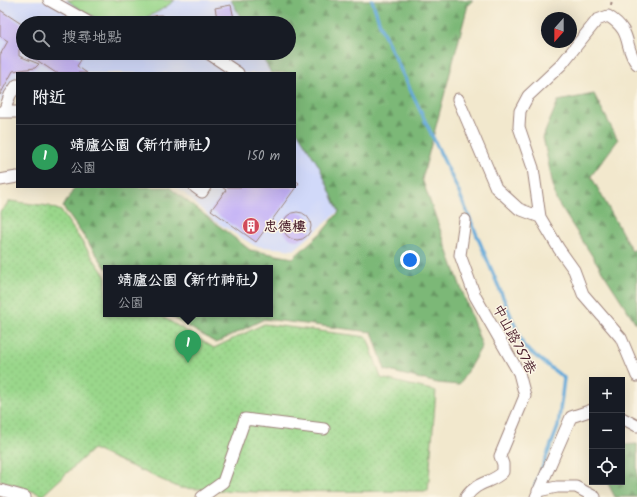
<!DOCTYPE html>
<html lang="zh-TW">
<meta charset="utf-8">
<style>
:root{--surface:#171b24;--page:#20242c;--text:#f1f3f6;--muted:#9ea1a6;--line:#363941;--accent:#d1495b}
body{margin:0;font-family:Kalam,"LXGW WenKai TC",sans-serif;background:var(--page);color:var(--text)}
.controls{position:absolute;right:12px;bottom:12px;display:grid;overflow:hidden;border-radius:0px;box-shadow:0 4px 16px #0002}
.controls button{width:36px;height:36px;display:grid;place-items:center;padding:0;border:0;border-bottom:1px solid var(--line);background:var(--surface);color:var(--text);font:20px sans-serif}
.compass{position:absolute;left:541px;top:12px;width:36px;height:36px;border-radius:50%;background:var(--surface);box-shadow:0 4px 16px #0002;rotate:201deg}
.you{position:absolute;left:410px;top:260px;width:14px;height:14px;margin:-10px;border:3px solid #fff;border-radius:50%;background:#1a73e8;box-shadow:0 0 0 6px #1a73e833}
.badge{display:grid;place-items:center;width:26px;height:26px;border-radius:50%;background:var(--accent);color:#fff;font-size:13px;font-weight:700}
.pin{position:absolute;translate:-50% -33px;filter:drop-shadow(0 1px 2px #0008)}
.pin::after{content:'';position:absolute;top:21px;width:14px;height:12px;background:inherit;clip-path:polygon(0 0,100% 0,50% 100%)}
.popup{position:absolute;left:103px;top:265px;width:170px;height:52px;box-sizing:border-box;display:grid;place-content:center;border-radius:0px;background:var(--surface);filter:drop-shadow(0 1px 3px #0005);font-size:13px;white-space:nowrap;color:var(--muted)}
.popup b{font-size:15px;color:var(--text)}
.popup::after{content:'';position:absolute;left:50%;top:100%;margin-left:-8px;border:8px solid transparent;border-top-color:var(--surface)}
.list{margin:0;padding:0;list-style:none}
h2{display:flex;justify-content:space-between;align-items:center;height:52px;margin:0;padding:0 16px;font-size:17px}
h2 small{font-size:13px;font-weight:400;color:var(--muted)}
.list li{display:grid;grid-template-columns:26px 1fr auto;gap:12px;align-items:center;box-sizing:border-box;height:64px;padding:0 16px;border-top:1px solid var(--line)}
.list b{display:block;font-size:15px;white-space:nowrap}
.list p{margin:0;font-size:13px;white-space:nowrap;color:var(--muted)}
.list em{font-size:13px;font-style:normal;color:var(--muted)}
.icon{flex:none;width:22px;height:22px;fill:none;stroke:currentColor;stroke-width:2;stroke-linecap:round;stroke-linejoin:round}
.map{position:relative;flex:none;width:637px;height:497px;overflow:hidden}
.search{position:absolute;background:var(--surface);box-shadow:0 4px 16px #0002;left:16px;top:16px;width:280px;height:44px;display:flex;align-items:center;gap:10px;box-sizing:border-box;padding:0 14px;border-radius:22px;color:var(--muted);font-size:15px}
.panel{position:absolute;background:var(--surface);box-shadow:0 4px 16px #0002;left:16px;top:72px;width:280px;height:116px;border-radius:0px}
.map>svg:first-child{display:block}
.built{fill:#d1d9f9}
.green{fill:url(#green-dots);stroke:#727b5b}
.forest{fill:url(#forest-firs);stroke:#626c51}
.pitch{fill:#9ad78b;stroke:#727b5b}
.lines{fill:none;stroke-linecap:round;stroke-linejoin:round}
.stream{stroke:#64a9d9;stroke-width:3.5}
.building{fill:#c3b1f7}
.minor-casing{stroke:#9e847c;stroke-width:13}
.path{stroke:#9e847c;stroke-width:2;stroke-dasharray:3 3;stroke-linecap:butt}
.minor{stroke:#fff;stroke-width:11}
.labels{text-anchor:middle;stroke-width:3;stroke-linejoin:round;paint-order:stroke}
.poi-label{font-size:14px;font-weight:bold;fill:#4a1f2b;stroke:#fcf5e5;text-anchor:start}
.street-label{font-size:14px;fill:#4a1f2b;stroke:#fcf5e5}
</style>
<div class="map">
<svg width="637" height="497" viewBox="0 0 637 497">
<defs>
<pattern id="green-dots" width="8" height="8" patternUnits="userSpaceOnUse"><rect width="8" height="8" fill="#9ad78b"/><path d="M2 2h.1M6 6h.1" fill="none" stroke="#86b878" stroke-width="1.8" stroke-linecap="round"/></pattern>
<pattern id="forest-firs" width="22" height="20" patternUnits="userSpaceOnUse"><rect width="22" height="20" fill="#7bb877"/><path d="M5 1l3.5 6h-7zM16 11l3.5 6h-7z" fill="#679562"/></pattern>
</defs>
<rect width="100%" height="100%" fill="#fcf5e5"/>
<filter id="ink" filterUnits="userSpaceOnUse"><feTurbulence type="fractalNoise" baseFrequency=".025" numOctaves="2"/><feDisplacementMap in="SourceGraphic" scale="8" xChannelSelector="R" yChannelSelector="G"/><feConvolveMatrix kernelMatrix="1 2 1 2 8 2 1 2 1" color-interpolation-filters="sRGB"/></filter>
<filter id="wash" filterUnits="userSpaceOnUse"><feTurbulence type="fractalNoise" baseFrequency=".012" numOctaves="4" result="noise"/><feDisplacementMap in="SourceGraphic" scale="16" xChannelSelector="R" yChannelSelector="G"/><feGaussianBlur stdDeviation="0.9" result="paint"/><feColorMatrix in="noise" values="0 0 0 0 0 0 0 0 0 0 0 0 0 0 0 0 0 1.4 0 .05"/><feComposite in="paint" operator="in"/></filter>
<g filter="url(#wash)">
<rect width="100%" height="100%" fill="#f2e8cd"/>
<path class="built" d="M0,0H231L244,23H23V53H260L271,73H17V80L14,79L0,105Z
M295,128L319,166L339,211L294,250L255,246L213,220L185,194L175,187H295Z"/>
<path class="green" d="M10,201L49,206L61,211L106,277V314H158L214,348L264,324L367,337L381,378L436,391L428,491L256,492L180,488L93,449L43,495L0,480V212Z"/>
<path class="forest" d="M231,0H473L468,5L422,179L482,346L459,385L437,383L385,370L372,332L264,319L216,343L167,314H270V268H106L63,207L75,187H169L250,250L293,258L323,231L339,212L319,166L295,128V73H271L260,53H289V23H244Z
M594,94L618,140L591,176L632,251L637,249V325L556,200L543,137L558,101Z
M637,444V497H615L607,482H622V445Z"/>
<path class="pitch" d="M67,0H175C139,29 104,30 67,0Z"/>
<g class="lines">
<path class="stream" d="M372,0L382,30L457,188L524,347L564,378L558,427L535,486"/>
</g>
<g id="blocks">
<path class="building" d="M231,5L235,23H218L215,8Z
M0,10L23,25V51L19,49V56L39,64L35,68L13,71L0,95V55L8,41L0,36Z
M26,53H71L81,60L77,66L87,73H56Z
M295,180L299,183L256,242L211,210L226,190L222,187H295Z
M283 226a14 14 0 1 1 28 0a14 14 0 1 1-28 0Z"/>
</g>
</g>
<g filter="url(#ink)">
<use href="#blocks" fill-opacity="0" stroke="#9e847c" stroke-width="1"/>
<g class="lines">
<g class="minor-casing">
<path id="minor" d="M49,0L90,23
M149,23L160,21L163,23
M208,53L238,73
M637,64C623,47 634,32 608,16L597,20L561,65L528,96L520,111L519,127L533,168L540,217L559,249L574,270L583,294L621,338L637,376
M458,99L496,188L519,209L540,217
M0,112H4L10,95L17,85
M4,112H17
M0,180L17,177
M195,187L202,192L205,187
M465,220L460,255L475,296L519,373L525,396L500,456L503,464V472C491,484 478,480 466,497
M622,418L637,426
M0,490L25,497
M538,491L557,487H576L595,497
M202,497L223,482L245,419L324,429
M536,497L571,417L592,410"/>
</g>
<path class="path" d="M611,5L612,0"/>
<use href="#minor" class="minor"/>
</g>
</g>
<defs>
<g id="building-disc" transform="scale(0.9)"><circle r="9.5" fill="#d1495b" stroke="#fcf5e5"/><path d="M-4-6H4V6H1V3H-1V6H-4ZM-2.5-4.3h1.7v1.8h-1.7ZM.8-4.3h1.7v1.8H.8ZM-2.5-1h1.7V.8h-1.7ZM.8-1h1.7V.8H.8Z" fill="#fff"/></g>
</defs>
<g fill-rule="evenodd">
<use href="#building-disc" x="251" y="226"/>
</g>
<g class="labels">
<g class="poi-label">
<text x="264" y="231">忠德樓</text>
</g>
<g class="street-label">
<text transform="translate(515 339) rotate(62)" y="5">中山路757巷</text>
</g>
</g>
</svg>
<div class="controls">
<button>+</button>
<button>−</button>
<button><svg class="icon" aria-label="locate" viewBox="0 0 24 24"><circle cx="12" cy="12" r="6"/><path d="M12 2v4M12 18v4M2 12h4M18 12h4"/></svg></button>
</div>
<svg class="compass" viewBox="-18 -18 36 36"><path d="M0-13l5 13h-10z" fill="#e53935"/><path d="M0 13l5-13h-10z" fill="#9ea1a6"/></svg>
<div class="you"></div>
<div class="pin badge" style="left:188px;top:363px;background:#2e9e5b">1</div>
<div class="popup"><b>靖廬公園 (新竹神社)</b>公園</div>
<div class="search"><svg class="icon" aria-label="search" viewBox="0 0 24 24"><circle cx="10" cy="10" r="6"/><path d="M15 15l6 6"/></svg>搜尋地點</div>
<section class="panel">
<h2>附近<small></small></h2>
<ul class="list">
<li><span class="badge" style="background:#2e9e5b">1</span><div><b>靖廬公園 (新竹神社)</b><p>公園</p></div><em>150 m</em></li>
</ul>
</section>
</div>
